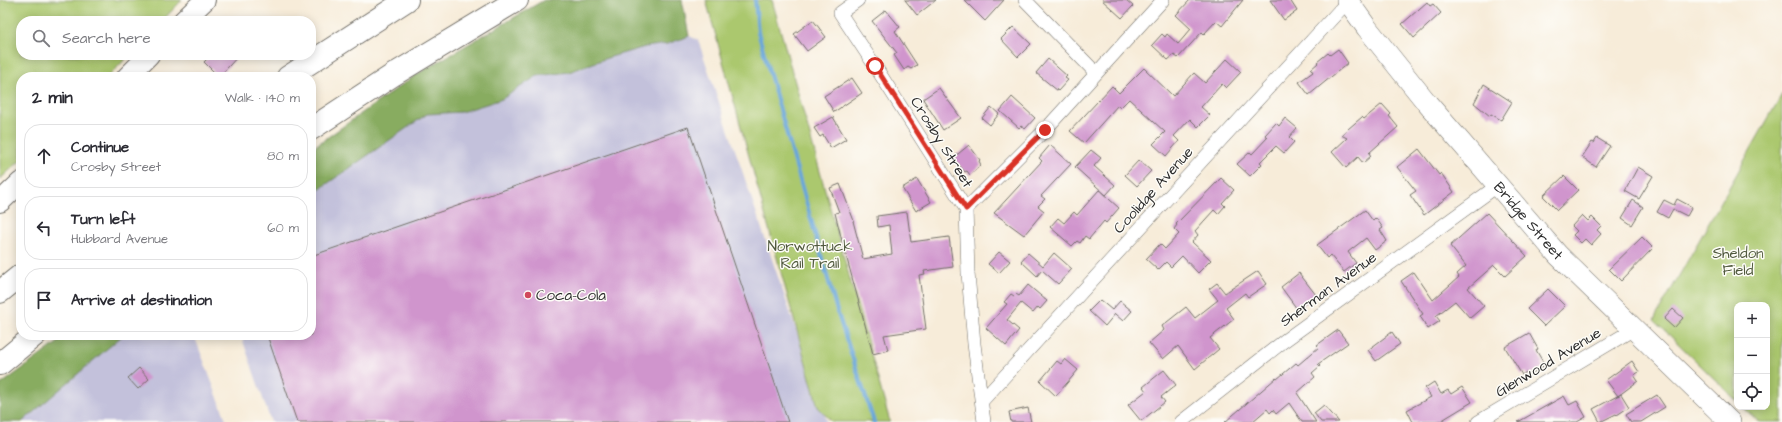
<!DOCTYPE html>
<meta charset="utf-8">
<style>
:root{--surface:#fff;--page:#f7f7f7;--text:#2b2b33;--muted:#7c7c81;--line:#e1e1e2}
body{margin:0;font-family:"Architects Daughter",sans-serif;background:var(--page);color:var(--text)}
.controls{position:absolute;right:12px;bottom:12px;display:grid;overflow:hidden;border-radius:8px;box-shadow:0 2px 10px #0003}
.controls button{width:36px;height:36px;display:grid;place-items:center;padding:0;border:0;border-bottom:1px solid var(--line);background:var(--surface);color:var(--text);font:20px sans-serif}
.stop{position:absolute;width:12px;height:12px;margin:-9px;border:3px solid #d93025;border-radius:50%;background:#fff}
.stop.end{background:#d93025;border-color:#fff;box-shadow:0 1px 4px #0008}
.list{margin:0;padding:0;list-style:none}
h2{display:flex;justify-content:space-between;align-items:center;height:52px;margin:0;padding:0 16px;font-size:17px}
h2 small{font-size:13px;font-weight:400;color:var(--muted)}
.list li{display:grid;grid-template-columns:26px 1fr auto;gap:12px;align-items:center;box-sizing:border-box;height:64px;margin:0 8px 8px;padding:0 8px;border:1px solid var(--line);border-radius:16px}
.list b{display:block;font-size:15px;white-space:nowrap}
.list p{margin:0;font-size:13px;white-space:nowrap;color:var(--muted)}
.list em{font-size:13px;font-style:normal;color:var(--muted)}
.icon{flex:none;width:22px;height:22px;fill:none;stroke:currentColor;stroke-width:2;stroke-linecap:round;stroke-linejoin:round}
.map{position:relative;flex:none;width:1782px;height:422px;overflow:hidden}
.search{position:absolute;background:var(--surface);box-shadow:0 2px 10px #0003;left:16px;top:16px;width:300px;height:44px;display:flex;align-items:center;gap:10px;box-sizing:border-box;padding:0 14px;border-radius:16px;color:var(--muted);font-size:15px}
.panel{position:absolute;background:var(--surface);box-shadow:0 2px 10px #0003;left:16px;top:72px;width:300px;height:268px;border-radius:16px}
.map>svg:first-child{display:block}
.industrial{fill:#c3c1db}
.green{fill:#abc86e;stroke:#6b7a4c}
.forest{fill:#88ac61;stroke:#5a6c46}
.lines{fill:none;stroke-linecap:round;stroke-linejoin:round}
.stream{stroke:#68a6da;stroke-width:4}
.building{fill:#d095cd}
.minor-casing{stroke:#726f68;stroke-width:14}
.primary-casing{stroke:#726f68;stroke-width:22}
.trunk-casing{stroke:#726f68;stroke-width:22}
.motorway-casing{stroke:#726f68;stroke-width:24}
.minor{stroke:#fff;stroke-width:13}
.primary{stroke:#fff;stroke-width:20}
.trunk{stroke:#fff;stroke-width:21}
.motorway{stroke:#fff;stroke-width:22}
.route{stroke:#d93025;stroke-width:5}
.poi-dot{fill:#d1495b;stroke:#fdfcf7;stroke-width:1.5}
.labels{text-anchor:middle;stroke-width:3;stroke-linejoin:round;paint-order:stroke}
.street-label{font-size:15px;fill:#2b2b2b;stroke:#fdfcf7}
.park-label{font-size:15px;fill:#515a3f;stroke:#fdfcf7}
.poi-label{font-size:15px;fill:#2b2b2b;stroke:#fdfcf7;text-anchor:start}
</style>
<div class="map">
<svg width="1782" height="422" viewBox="0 0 1782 422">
<rect width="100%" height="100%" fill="#fdfcf7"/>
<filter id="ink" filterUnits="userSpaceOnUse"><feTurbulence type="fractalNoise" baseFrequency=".025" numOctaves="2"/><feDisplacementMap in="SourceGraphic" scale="8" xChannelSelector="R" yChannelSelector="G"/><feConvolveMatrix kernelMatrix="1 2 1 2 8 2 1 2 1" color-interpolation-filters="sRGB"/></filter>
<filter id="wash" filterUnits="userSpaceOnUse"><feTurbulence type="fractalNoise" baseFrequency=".012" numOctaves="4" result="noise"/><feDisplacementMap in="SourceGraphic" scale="16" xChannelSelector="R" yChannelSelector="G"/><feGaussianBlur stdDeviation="0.9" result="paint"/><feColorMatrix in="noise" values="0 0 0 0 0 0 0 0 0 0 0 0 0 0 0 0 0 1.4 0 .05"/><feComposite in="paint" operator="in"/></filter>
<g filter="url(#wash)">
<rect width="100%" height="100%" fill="#f7ecd9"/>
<path class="industrial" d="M689,36L698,40L827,422H271L241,335H311V195L427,114L461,112L502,99L537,76L569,72L607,58L645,47L667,44Z
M123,335H194L227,422H22Z"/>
<path class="green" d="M0,0H182L162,21H21V55H129L108,77H21V160L0,179Z
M706,0H772L890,422H832L818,407Z
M1782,94V422H1759L1743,407H1767V305H1737V401L1654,320Z"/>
<path class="forest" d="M544,0H682L689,36L667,44L645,47L607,58L569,72L537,76L502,99L461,112L427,114L311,195V149L417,74Z
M68,335H123L22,422H0V385Z"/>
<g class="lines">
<path class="stream" d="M755,0L758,32L837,311L874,422"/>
</g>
<g id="blocks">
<path class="building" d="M905,0H936L917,15Z
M964,0H1004L985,21Z
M1102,0H1126L1133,6L1122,18Z
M1190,0H1243L1222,26L1216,21L1204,34L1202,32L1178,58L1174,55L1168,60L1152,45L1162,34L1165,37L1167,34L1178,44L1191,29L1176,15Z
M1270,0H1290L1297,11L1284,20Z
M1427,2L1430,6L1433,4L1441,13L1414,38L1402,24Z
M886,10L900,27L895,31L917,65L911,69L908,67L904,70L894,55L897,53L872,21Z
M813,20L826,37L807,51L794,34Z
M1013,27L1031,44L1018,57L1001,39Z
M1338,49L1348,63L1309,95L1299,82L1313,72L1311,69L1318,63L1317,62L1328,53L1330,55Z
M211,55H239L219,77L204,62Z
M1048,59L1067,76L1065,78L1068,80L1058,91L1036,73Z
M1227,59L1241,72L1226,88L1222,84L1201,107L1210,115L1198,127L1190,119L1174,136L1179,141L1166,156L1153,144L1165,132L1129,99L1120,108L1118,105L1084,143L1070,131L1112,86L1119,93L1144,68L1173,96L1194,73L1205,83Z
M852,78L862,93L834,112L824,96Z
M1484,84L1512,102L1501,120L1491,114L1490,116L1474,103Z
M939,88L961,118L943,130L923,99Z
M1012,97L1035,118L1025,129L1021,126L1019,128L1000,111Z
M1382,104L1391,114L1389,116L1398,127L1369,153L1371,156L1363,163L1358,157L1346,168L1332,152L1347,138L1341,135L1362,117L1364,119Z
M991,107L999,114L990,125L982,118Z
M833,117L846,139L831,148L823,135L820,137L814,128Z
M1285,118L1297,128L1289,137L1294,142L1284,153L1276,146L1260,162L1262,164L1250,176L1237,164L1250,152L1252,154L1268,137L1265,135L1276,123L1279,126Z
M688,127L788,422H297L267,335H311V256Z
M1597,138L1610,146L1596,167L1582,157L1592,142L1594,143Z
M969,145L980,160L979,161L981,165L970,175L967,171L965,172L953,158Z
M1050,145L1071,164L1041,196L1045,199L1038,206L1044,211L1024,235L994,213L1042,161L1039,158Z
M1419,149L1439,175L1441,173L1454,192L1424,215L1410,195L1416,191L1397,167Z
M1091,150L1101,158L1094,166L1115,185L1106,195L1075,167Z
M1139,160L1151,171L1137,186L1125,175Z
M1638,167L1653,176L1639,199L1625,191Z
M1564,176L1578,190L1557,210L1543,196Z
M1221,178L1234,190L1222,203L1225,206L1218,214L1214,210L1195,231L1198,235L1192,242L1211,260L1198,273L1182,256L1171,267L1166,262L1158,270L1146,259L1160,244L1165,249L1179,234L1174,229L1177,225L1176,224Z
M917,179L931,202L916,211L902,188Z
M840,184L854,221H853L863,259L892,254L889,225L878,227L877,216L907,212L911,242L949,237L953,267L924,271L925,274L919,275L926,329L884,335L888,350L873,354L841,237L835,213L839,212L830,188Z
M1099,190L1119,208L1106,223L1104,221L1089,239L1085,236L1080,243L1077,241L1072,246L1050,227L1058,218L1064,223L1074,212L1077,215Z
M1677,199L1692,207L1687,216L1673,209L1668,218L1657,212L1664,200L1674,205Z
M1633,200L1643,207L1632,225L1622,218Z
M1365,210L1373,221L1376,218L1383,228L1380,230L1387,241L1375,250L1366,238L1348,252L1356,263L1344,272L1330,255L1327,258L1317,245Z
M1487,213L1527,256L1505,276L1494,265L1468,288L1484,306L1470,318L1455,301L1436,316L1440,321L1428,329L1420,316L1423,314L1401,281L1414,272L1433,300L1459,277L1457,274L1466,266L1450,246Z
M1582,215L1588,221L1592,217L1601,226L1597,230L1601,234L1591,245L1585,239L1581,243L1573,235L1577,231L1572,226Z
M1642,237L1653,248L1621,281L1609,269Z
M999,252L1010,261L999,273L988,264Z
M1028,253L1043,266L1054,253L1072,269L1058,284L1042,270L1037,276L1021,261Z
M1258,271L1267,284L1248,297L1245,293L1226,308L1234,319L1210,338L1219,349L1195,369L1178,346L1163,359L1149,343L1164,330L1162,326L1186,307L1195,318L1218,300L1209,289L1217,283L1225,293Z
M1299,273L1316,295L1297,309L1281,287Z
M1028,285L1047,301L1040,309L1038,307L1033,313L1021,303L1007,320L1019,330L1006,346L986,328L1007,304L1004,302L1011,294L1014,296L1016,294L1019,296Z
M1548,289L1565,306L1544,326L1527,309Z
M1100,300L1112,310L1120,301L1132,311L1123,321L1115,314L1105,326L1089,311Z
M1673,309L1683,318L1674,328L1664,319Z
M1338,330L1348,343L1318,364L1320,366L1312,373L1315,377L1297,393L1316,422H1302L1289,403L1276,414L1273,410L1270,413L1267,409L1252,422H1225L1276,378L1277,379L1296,363L1298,365L1319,347L1317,345Z
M1392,332L1400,344L1376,361L1368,350Z
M1529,333L1538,349L1536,350L1543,362L1541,364L1543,367L1528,376L1526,372L1522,375L1505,347Z
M1065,359L1078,370L1056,396L1040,381L1057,361L1061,364Z
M1632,361L1639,372L1634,375L1638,381L1618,396L1606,380Z
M139,368L149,379L138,389L128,378Z
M1164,370L1176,385L1161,397L1165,402L1141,421L1128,405L1146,391L1143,387Z
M1434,382L1441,394L1448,390L1451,394L1462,387L1472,402L1439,422H1413L1407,410L1431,397L1425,388Z
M1621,394L1629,407L1617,415L1616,414L1600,422L1593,409Z
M1657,395L1665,407L1641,422H1631L1626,414Z
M1564,396L1569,405L1577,401L1586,417L1577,422H1518Z
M1324,405L1339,422H1321L1314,413Z
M1028,408L1031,422H1011L1009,412Z"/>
</g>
</g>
<g filter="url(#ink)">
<use href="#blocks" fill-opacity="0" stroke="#726f68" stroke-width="1"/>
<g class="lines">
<g class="minor-casing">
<path id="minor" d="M858,0L840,13L875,66L966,209L968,273L974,344L984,422
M1025,0L1096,73
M966,209L1045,130L1163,0
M982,401L1348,1
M1181,422L1284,341L1497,186
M1478,422L1634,329"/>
</g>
<g class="primary-casing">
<path id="primary" d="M183,21L205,0
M127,77L149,55
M0,202L21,182"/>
</g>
<g class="trunk-casing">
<g id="trunk">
<path id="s1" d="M1347,0L1367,28L1427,103L1558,255L1730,422"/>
</g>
</g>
<g class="motorway-casing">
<path id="motorway" d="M288,77L407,0
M311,129L393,75L517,0
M0,292L21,275
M0,364L35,335"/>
</g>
<use href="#minor" class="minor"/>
<use href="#primary" class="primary"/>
<use href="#trunk" class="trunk"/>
<use href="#motorway" class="motorway"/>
</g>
</g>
<g class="lines" filter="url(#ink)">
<path class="route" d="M875,66L966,209L1045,130"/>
</g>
<circle class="poi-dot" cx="528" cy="295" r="4"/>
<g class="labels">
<g class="street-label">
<text transform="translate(942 142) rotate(58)" y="5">Crosby Street</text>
<text transform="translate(1153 190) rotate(-48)" y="5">Coolidge Avenue</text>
<text dy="5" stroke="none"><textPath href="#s1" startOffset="286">Bridge Street</textPath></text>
<text transform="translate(1328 289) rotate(-36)" y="5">Sherman Avenue</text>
<text transform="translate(1548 362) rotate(-31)" y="5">Glenwood Avenue</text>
</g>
<g class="park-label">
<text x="810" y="251">Norwottuck<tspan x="810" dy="17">Rail Trail</tspan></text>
<text x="1738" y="258">Sheldon<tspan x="1738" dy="17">Field</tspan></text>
</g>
<g class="poi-label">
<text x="536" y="300">Coca-Cola</text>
</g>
</g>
</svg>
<div class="controls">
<button>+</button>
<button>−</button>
<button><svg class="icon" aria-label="locate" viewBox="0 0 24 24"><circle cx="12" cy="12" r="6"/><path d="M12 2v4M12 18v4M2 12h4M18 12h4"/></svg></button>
</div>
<div class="stop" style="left:875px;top:66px"></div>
<div class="stop end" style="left:1045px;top:130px"></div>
<div class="search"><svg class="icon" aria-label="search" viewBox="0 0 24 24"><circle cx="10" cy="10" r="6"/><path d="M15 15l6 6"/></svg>Search here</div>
<section class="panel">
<h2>2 min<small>Walk · 140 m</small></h2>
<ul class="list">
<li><svg class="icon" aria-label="ahead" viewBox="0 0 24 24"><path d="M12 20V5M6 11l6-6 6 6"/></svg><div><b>Continue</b><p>Crosby Street</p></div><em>80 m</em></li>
<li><svg class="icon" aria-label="left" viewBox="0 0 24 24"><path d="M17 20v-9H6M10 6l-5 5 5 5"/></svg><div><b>Turn left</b><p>Hubbard Avenue</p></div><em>60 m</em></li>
<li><svg class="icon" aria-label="arrive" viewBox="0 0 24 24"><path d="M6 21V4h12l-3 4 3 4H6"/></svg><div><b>Arrive at destination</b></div></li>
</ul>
</section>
</div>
